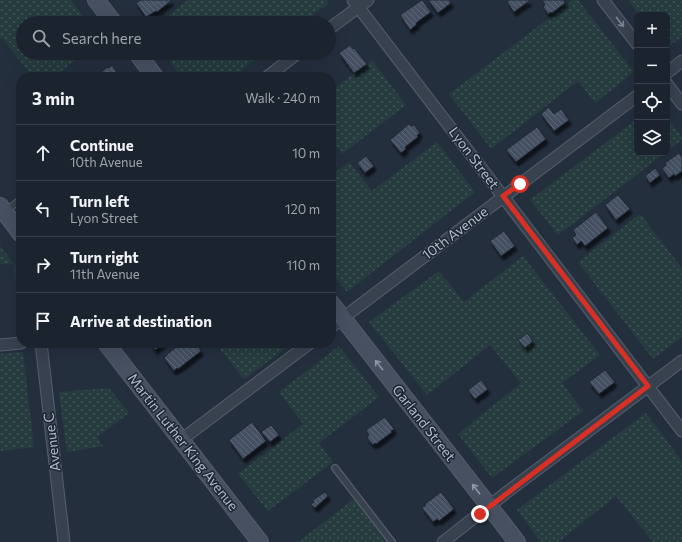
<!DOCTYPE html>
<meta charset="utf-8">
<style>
:root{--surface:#1b232e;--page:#242b36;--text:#f1f3f6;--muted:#a0a4aa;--line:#39404a}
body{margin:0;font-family:Commissioner,sans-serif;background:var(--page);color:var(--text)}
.controls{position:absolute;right:12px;top:12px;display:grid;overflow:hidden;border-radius:8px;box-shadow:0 4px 16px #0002}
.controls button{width:36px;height:36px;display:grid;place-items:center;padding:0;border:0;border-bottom:1px solid var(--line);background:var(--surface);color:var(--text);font:20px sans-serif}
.stop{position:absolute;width:12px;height:12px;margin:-9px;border:3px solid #d93025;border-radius:50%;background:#fff}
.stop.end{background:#d93025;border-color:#fff;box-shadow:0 1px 4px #0008}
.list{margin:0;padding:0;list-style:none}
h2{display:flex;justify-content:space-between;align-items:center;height:52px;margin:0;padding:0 16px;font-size:17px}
h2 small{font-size:13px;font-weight:400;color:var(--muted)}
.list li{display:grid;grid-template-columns:26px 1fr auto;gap:12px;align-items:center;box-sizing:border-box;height:56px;padding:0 16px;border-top:1px solid var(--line)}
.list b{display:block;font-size:15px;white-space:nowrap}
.list p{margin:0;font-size:13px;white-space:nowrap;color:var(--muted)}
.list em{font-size:13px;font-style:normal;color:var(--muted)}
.icon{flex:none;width:22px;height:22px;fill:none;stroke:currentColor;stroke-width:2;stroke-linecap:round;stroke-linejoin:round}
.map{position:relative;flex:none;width:682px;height:542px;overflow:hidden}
.search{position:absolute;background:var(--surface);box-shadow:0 4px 16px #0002;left:16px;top:16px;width:320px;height:44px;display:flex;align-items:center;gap:10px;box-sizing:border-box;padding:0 14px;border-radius:22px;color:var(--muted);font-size:15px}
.panel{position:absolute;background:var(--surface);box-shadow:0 4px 16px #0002;left:16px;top:72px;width:320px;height:276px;border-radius:16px}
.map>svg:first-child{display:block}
.grass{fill:url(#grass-dots)}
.building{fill:url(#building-back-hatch);stroke:#1f2835;filter:url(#shadow)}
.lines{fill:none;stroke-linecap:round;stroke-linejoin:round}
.lane-casing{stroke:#565f6c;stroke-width:8}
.street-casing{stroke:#565f6c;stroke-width:13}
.secondary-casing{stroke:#565f6c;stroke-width:18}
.lane{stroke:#38414e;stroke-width:5.5}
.street{stroke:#38414e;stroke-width:11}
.secondary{stroke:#465061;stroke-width:16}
.oneway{stroke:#7c8592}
.oneway2{stroke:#8e96a5}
.route{stroke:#d93025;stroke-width:5}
.labels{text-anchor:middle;stroke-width:3;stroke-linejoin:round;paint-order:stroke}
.street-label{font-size:14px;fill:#b4bcc9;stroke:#1d2633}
</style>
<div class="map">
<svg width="682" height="542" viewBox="0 0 682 542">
<defs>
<pattern id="grass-dots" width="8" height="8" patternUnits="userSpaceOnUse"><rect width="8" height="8" fill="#263c3f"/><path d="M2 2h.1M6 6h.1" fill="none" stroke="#435659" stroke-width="1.8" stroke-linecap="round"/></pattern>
<pattern id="building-back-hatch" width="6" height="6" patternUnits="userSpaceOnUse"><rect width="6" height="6" fill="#455162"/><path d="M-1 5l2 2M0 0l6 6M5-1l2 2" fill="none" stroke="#5d6877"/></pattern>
<filter id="shadow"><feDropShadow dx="2.5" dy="4.5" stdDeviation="1" flood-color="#0009"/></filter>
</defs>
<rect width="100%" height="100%" fill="#242f3e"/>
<path class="grass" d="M0,0H71L88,23H23V53H84L54,77H33L2,38L0,39Z
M188,0H327L329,3L302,23H160Z
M573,0H578L634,72L595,103L578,81L491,149L449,94Z
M628,0H682V37L667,47V15H639Z
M163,53H264L233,77H181Z
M372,60L406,105L342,154L331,140V91Z
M667,117L682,137V140L667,151Z
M637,119V153H665L558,235L530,200Z
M437,142L475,192L347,292L331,272V176L349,162L372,191Z
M640,214L682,268V337L653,359L578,262Z
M0,246L21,273V328L14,264H0Z
M523,256L600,355L562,383L583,411L492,478L458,434L521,383L490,345L427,395L369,322L439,271L464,302Z
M215,343H293L244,379Z
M339,346L379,397L319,443L333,462L268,511L238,474L303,424L279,392Z
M23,352L34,447L0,451V354Z
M109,388L129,413L97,437L103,446L67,452L59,392Z
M646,413L682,461V541L680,542H653L616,496L558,542H541L517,510Z
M354,499L386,542H298Z"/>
<path class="building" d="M141,0H172L157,12L156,11L146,17L136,3Z
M422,0L431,12L416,23L417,24L410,30L400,15Z
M428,0H449L451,3L438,13Z
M509,0H529V1L514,12L507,2Z
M542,0H564L565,3L552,13L551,12L548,14L543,7L545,5Z
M350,45L353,49L354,48L367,64L354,73L339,53Z
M112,65L120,77H94L108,67L109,68Z
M549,107L554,114L561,109L569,120L554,131L541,114Z
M409,124L411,126L414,125L420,133L417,135L418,137L405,147L406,149L401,153L390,140Z
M537,127L546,139L516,162L506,150Z
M679,153L682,157V171L675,176L674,174L669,178L662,169L666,165L665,163Z
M366,156L374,166L365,173L357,163Z
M655,168L660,175L650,183L645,176Z
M618,195L630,209L616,220L605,205Z
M596,212L608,228L585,246L581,241L577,245L572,238L576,235L573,230Z
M504,231L515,246L501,256L490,241Z
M527,333L533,341L525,348L518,340Z
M150,343H164L155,350Z
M182,343H195L201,351L178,369L177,368L174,371L164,358L167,355V354Z
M605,370L615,382L599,394L589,382Z
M481,380L488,389L475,399L468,390Z
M385,417L394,429L391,431L392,432L376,444L375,443L373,445L367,438L369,435L366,430Z
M252,422L266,441L243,459L229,440Z
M271,425L279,435L270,442L261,432Z
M325,492L328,496L315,508L311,504L314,502L313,500Z
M441,492L454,509L439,521L437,519L433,522L422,508L426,505L425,504Z"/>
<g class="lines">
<g class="lane-casing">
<path id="lane" d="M6,211L21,199
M335,468L392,542"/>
</g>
<g class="street-casing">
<path id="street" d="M353,0L682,431
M603,0L637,44
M329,29L368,0
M667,73L682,61
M267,77L298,53
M667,84L682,104
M331,327L637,96
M41,343L64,542
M0,345L21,343
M181,440L310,343
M443,542L507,492L682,361"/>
</g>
<g class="secondary-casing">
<path id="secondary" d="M96,0L114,23
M137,53L155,77
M0,206L21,234
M331,303L517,542
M106,343L260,542"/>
</g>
<use href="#lane" class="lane"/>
<use href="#street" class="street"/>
<use href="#secondary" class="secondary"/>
</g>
<defs><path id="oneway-shaft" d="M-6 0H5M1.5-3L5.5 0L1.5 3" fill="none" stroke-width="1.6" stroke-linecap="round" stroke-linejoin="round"/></defs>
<use class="oneway" href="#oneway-shaft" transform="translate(620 22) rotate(52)"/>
<g class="oneway2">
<use href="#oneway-shaft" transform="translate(379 365) rotate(-128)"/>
<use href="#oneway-shaft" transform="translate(476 489) rotate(-127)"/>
</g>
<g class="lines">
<path class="route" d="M480,514L648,386L503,196L520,184"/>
</g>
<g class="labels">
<g class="street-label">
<text transform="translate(474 158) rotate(53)" y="5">Lyon Street</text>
<text transform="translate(455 233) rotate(-37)" y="5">10th Avenue</text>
<text transform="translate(424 423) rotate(52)" y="5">Garland Street</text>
<text transform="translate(52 442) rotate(-97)" y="5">Avenue C</text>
<text transform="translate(183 442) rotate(52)" y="5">Martin Luther King Avenue</text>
</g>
</g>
</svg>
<div class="controls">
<button>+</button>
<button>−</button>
<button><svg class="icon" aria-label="locate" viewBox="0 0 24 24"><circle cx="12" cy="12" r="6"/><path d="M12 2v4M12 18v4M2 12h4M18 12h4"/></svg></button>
<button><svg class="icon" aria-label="layers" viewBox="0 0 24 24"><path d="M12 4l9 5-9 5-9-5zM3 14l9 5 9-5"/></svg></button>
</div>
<div class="stop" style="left:520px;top:184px"></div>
<div class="stop end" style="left:480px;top:514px"></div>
<div class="search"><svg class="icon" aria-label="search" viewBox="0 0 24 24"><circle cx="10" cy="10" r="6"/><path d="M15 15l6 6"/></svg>Search here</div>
<section class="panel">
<h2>3 min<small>Walk · 240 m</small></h2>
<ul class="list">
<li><svg class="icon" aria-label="ahead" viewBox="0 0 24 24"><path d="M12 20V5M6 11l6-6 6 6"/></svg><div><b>Continue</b><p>10th Avenue</p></div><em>10 m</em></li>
<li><svg class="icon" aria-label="left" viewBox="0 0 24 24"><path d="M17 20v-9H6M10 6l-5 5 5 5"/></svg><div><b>Turn left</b><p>Lyon Street</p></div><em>120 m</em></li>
<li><svg class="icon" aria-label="right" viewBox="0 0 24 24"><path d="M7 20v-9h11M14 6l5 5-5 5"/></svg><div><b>Turn right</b><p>11th Avenue</p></div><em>110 m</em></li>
<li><svg class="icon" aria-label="arrive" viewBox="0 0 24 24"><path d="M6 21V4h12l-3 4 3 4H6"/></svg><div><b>Arrive at destination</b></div></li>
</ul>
</section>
</div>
